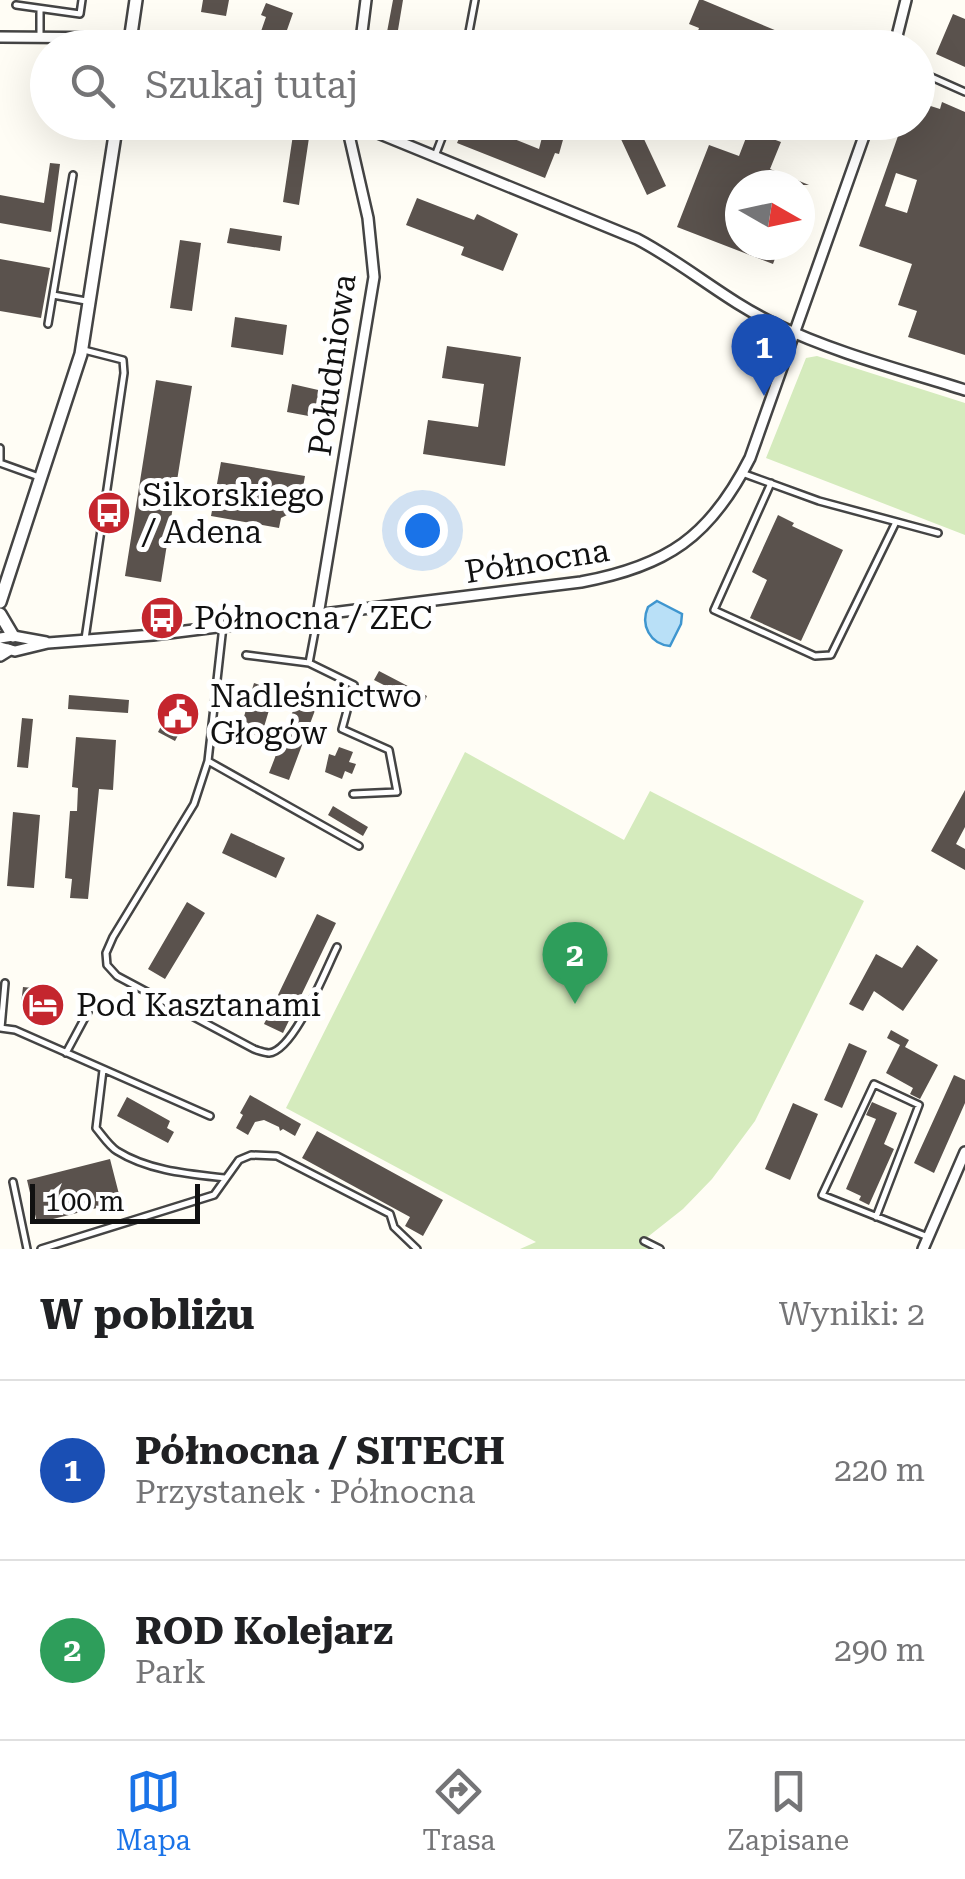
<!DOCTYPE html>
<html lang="pl">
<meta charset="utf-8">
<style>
:root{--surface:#fff;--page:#f6f6f6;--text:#202124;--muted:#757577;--line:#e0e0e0;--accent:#1a73e8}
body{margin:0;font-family:"Roboto Serif",serif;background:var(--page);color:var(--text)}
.compass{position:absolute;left:725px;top:170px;width:90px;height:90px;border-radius:50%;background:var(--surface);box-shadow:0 10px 40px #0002;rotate:99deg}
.scale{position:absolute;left:30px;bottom:25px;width:170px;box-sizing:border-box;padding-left:10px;border:5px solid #111;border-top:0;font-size:28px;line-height:35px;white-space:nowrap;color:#111;-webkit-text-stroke:8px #fff;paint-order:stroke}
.you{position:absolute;left:422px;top:530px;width:35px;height:35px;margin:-25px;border:8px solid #fff;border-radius:50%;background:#1a73e8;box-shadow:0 0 0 15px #1a73e833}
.badge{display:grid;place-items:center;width:65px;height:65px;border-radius:50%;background:var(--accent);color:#fff;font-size:32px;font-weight:700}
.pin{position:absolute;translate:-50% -82px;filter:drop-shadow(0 2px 5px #0008)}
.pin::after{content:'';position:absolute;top:52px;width:35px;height:30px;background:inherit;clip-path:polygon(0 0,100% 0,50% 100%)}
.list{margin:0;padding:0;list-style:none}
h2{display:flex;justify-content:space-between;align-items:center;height:130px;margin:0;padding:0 40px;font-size:42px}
h2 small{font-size:32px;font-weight:400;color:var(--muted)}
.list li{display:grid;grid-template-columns:65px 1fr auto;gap:30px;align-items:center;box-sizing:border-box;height:180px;padding:0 40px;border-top:2px solid var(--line)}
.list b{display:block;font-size:38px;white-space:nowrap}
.list p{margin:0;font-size:32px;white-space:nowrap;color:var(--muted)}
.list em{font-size:32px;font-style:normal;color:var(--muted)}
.icon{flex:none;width:55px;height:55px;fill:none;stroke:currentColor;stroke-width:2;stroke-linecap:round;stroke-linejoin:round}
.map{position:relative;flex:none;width:965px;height:1249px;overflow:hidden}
.search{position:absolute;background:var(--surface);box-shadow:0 10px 40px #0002;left:30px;right:30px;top:30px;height:110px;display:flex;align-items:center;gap:25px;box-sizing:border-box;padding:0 35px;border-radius:55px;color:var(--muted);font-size:38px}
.sheet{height:490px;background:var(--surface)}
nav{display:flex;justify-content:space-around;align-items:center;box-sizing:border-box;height:140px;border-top:2px solid var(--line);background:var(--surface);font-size:28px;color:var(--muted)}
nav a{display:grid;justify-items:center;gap:5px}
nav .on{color:var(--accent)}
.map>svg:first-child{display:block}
.green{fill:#d5ebbd}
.water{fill:#b9e0f7;stroke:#3f96cf;stroke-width:2.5}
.building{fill:#5a524d;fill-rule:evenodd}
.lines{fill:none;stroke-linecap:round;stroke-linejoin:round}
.service-casing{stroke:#444;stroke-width:10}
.minor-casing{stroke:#444;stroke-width:14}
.tertiary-casing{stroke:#444;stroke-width:16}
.service{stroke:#fff;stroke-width:5}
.minor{stroke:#fff;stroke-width:9}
.tertiary{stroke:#fff;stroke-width:11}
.labels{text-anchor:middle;stroke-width:10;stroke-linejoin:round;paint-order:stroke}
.street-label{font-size:32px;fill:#111;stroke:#fff}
.poi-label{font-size:32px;fill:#111;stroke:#fff;text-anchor:start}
</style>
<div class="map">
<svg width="965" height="1249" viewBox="0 0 965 1249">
<rect width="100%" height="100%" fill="#fffdf5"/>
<path class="green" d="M817,356L965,403V535L766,458L806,358Z
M465,752L624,840L650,791L864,901L755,1121L712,1179L683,1209L640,1243L649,1249H520L536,1242L286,1108Z"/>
<path class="water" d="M657,601L682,614L681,624L670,646C650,644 640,625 648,607Z"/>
<path class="building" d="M203,0H229L226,16L201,12Z
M393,0H403L395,48H384Z
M699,0H703L818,48H692L699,28L689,24Z
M266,3L293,13L287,30L308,38L304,48H277L258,40L266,17L261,15Z
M953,14L965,19V67L936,54Z
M918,102L940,109L942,102L965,112V355L908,337L917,311L898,305L912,264L859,246L903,122H918ZM896,173L917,180L907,213L885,206Z
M466,122H472L539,149L546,122H568L559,154L555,153L545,178L457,143Z
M613,122H636L666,186L647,195Z
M294,128L310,131L299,205L283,202Z
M749,130L781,142L770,169L809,185H740V245H780L773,264L677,227L709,145L739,156Z
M50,163L60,164L51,232L0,223V195L44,203Z
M417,198L474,220L477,214L518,234L503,271L461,255L464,247L406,225Z
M230,228L282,236L280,251L227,243Z
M180,240L201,243L192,311L170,308Z
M0,259L50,268L41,318L0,311Z
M235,317L287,325L283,355L231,347Z
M447,346L521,357L505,466L423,454L428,420L478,427L484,384L442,378Z
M156,380L192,386L161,582L125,576Z
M292,384L327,392L323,414L315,412L314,417L287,412Z
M221,462L305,476L299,510L290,508L289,514L281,518L279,528L211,516Z
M778,515L794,523L792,526L843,550L801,641L750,618L767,580L752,572Z
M379,671L427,696L423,705L374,680Z
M254,683L275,690L261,737L240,730Z
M301,690L320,697L289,780L269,773Z
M69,695L129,700L128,713L68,709Z
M177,695L194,705L175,741L158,732Z
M22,718L33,719L28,768L17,767Z
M76,737L116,740L113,790L99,789L88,899L70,898L72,879L65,878L70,811H77L78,788L72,787Z
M339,747L353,752L349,762L356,764L352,774L345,771L342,779L325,772L329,754L335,756Z
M965,790V827L956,844L965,849V870L931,851Z
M333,806L368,827L363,836L328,815Z
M13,812L40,815L34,888L7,886Z
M231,833L285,858L276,878L222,853Z
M187,902L205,913L165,979L148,969Z
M317,914L336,923L283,1033L264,1024Z
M917,945L938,960L903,1011L874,991L863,1011L849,1004L876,954L902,968Z
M37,984L42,992H51L49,1017L36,1016L37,1008L32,1005L21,1004L23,987L33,988Z
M891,1030L909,1040L905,1047L938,1065L920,1099L910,1094L913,1088L886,1073L900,1045L887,1038Z
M849,1043L867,1051L842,1108L824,1100Z
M954,1075L965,1080V1103L934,1173L914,1163Z
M250,1095L301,1124L295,1136L283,1129L280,1131L279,1127L264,1120L255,1122L248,1135L236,1128L243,1115L240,1113Z
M127,1097L170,1121L167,1128L174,1132L168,1143L117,1116Z
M872,1102L897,1113L884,1144L894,1149L869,1205L859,1200L861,1196L846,1189L876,1119L866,1115Z
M793,1103L818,1114L790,1180L765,1169Z
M317,1131L443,1200L423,1236L405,1226L410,1217L302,1158Z
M110,1159L121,1202L37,1223L27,1180Z"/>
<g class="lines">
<g class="service-casing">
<path id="service" d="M16,5L80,14L82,0
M40,36V9
M466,48L475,0
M918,71L965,92
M435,156L448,122
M53,295L86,301
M48,324L73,175
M84,350L123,360L124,373L85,639
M0,448V461
M0,463L39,477
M742,473L819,501L938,533
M771,483L714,610L815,656L831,655L896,522
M318,615L309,663L354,685L342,729L389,750L397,792L353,794
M223,626L208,761L194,804L113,937L106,953L107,965L117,976L254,1049C256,1050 266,1053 269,1053C294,1051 326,969 337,947
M246,655L309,663
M208,761L359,846
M0,1028L15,1030L210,1116
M1,1028L5,983
M66,1053L88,1012
M103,1070L96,1128C102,1135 109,1146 117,1151C149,1171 189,1174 225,1178
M13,1182L27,1249
M876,1217L919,1105L874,1084L822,1195L928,1237
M644,1241L660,1249
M41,1249L214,1195L239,1160L251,1155L277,1156L390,1214L394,1227L417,1249"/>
</g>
<g class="minor-casing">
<path id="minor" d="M0,37L130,38L155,48
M360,48L366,0
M894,48L906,0
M351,122L637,239C685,264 726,301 775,324C835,353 902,370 965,390
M318,615L374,277L368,218L346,122
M0,638L13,636L46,642
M0,647L15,651L48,643L153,635L581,582C667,566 710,537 750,458L869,122
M923,1249L965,1152"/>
</g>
<g class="tertiary-casing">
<path id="tertiary" d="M129,48L136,0
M0,602L81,354L117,122
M0,614L13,636
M0,655L8,650"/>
</g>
<use href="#service" class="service"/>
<use href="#minor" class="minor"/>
<use href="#tertiary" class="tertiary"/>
</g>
<defs>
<g id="bus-disc" transform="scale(2.25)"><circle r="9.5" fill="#c4262e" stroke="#fff"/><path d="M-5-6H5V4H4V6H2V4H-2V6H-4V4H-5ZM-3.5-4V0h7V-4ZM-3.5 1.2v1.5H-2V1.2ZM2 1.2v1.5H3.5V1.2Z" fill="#fff"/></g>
<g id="civic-disc" transform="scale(2.25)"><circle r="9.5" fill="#c4262e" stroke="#fff"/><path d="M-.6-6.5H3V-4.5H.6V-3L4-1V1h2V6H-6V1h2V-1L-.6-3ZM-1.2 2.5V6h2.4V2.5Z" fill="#fff"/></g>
<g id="hotel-disc" transform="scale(2.25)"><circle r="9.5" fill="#c4262e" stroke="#fff"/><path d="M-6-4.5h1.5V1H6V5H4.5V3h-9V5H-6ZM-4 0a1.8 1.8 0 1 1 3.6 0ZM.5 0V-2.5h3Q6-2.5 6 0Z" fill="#fff"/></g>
</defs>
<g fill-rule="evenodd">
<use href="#bus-disc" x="109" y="513"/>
<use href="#bus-disc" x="162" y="618"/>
<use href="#civic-disc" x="178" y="714"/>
<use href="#hotel-disc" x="43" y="1005"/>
</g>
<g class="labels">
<g class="street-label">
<text transform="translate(332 365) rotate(-82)" y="11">Południowa</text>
<text transform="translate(537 561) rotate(-9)" y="11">Północna</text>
</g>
<g class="poi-label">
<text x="142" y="506">Sikorskiego<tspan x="142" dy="37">/ Adena</tspan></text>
<text x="194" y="629">Północna / ZEC</text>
<text x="210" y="707">Nadleśnictwo<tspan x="210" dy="37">Głogów</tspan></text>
<text x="76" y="1016">Pod Kasztanami</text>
</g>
</g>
</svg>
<svg class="compass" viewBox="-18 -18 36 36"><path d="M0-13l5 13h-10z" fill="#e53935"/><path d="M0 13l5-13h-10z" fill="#757577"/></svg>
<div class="scale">100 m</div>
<div class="you"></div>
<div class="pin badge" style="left:764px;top:396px;background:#1a4fb4">1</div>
<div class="pin badge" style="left:575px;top:1004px;background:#2e9e5b">2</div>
<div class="search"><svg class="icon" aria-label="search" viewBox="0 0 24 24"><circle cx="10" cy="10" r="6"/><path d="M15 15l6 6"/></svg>Szukaj tutaj</div>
</div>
<section class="sheet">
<h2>W pobliżu<small>Wyniki: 2</small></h2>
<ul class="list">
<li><span class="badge" style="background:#1a4fb4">1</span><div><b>Północna / SITECH</b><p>Przystanek · Północna</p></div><em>220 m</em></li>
<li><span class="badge" style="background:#2e9e5b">2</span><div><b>ROD Kolejarz</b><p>Park</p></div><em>290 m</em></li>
</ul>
</section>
<nav>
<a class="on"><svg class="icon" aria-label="map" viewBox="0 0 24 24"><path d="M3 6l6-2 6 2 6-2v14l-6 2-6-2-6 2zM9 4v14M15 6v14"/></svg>Mapa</a>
<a><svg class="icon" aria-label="directions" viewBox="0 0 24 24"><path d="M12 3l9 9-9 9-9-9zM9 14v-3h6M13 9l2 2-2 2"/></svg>Trasa</a>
<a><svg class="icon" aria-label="saved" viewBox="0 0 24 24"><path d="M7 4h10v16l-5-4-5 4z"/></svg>Zapisane</a>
</nav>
